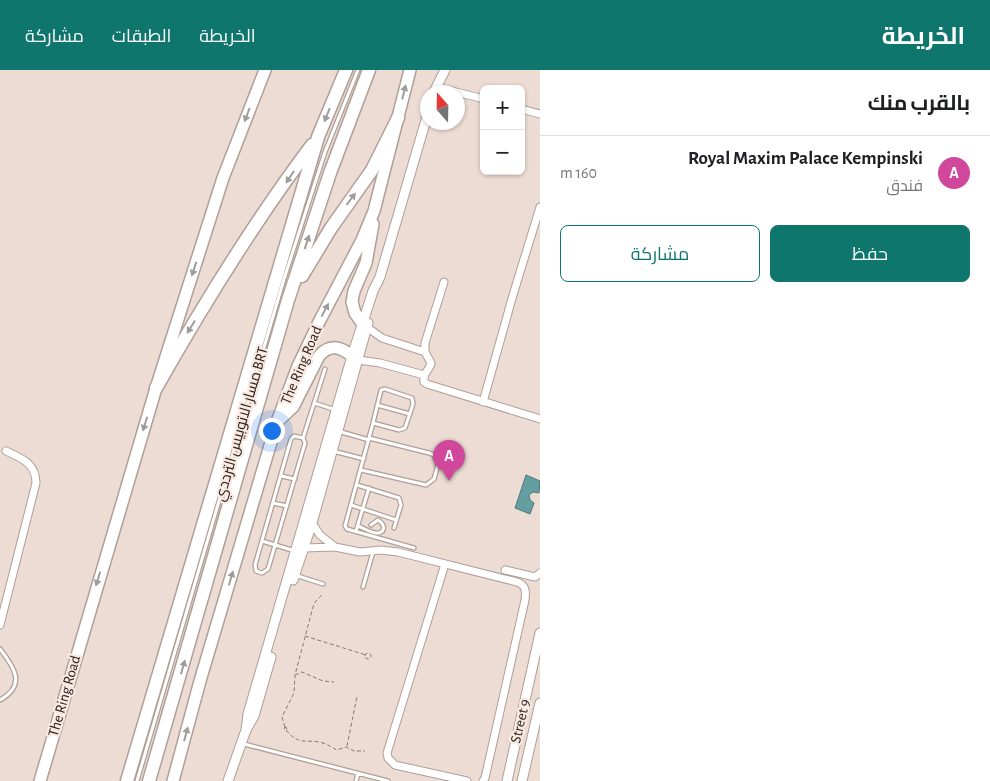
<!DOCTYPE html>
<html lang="ar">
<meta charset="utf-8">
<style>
:root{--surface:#fff;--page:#f2f2f2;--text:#202124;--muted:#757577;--line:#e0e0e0;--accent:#0f766e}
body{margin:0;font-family:"Alegreya Sans",Cairo,sans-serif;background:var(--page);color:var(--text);direction:rtl}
.controls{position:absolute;right:15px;top:15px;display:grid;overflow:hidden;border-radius:8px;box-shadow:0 1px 4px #0004}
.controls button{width:45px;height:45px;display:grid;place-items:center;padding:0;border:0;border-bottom:1px solid var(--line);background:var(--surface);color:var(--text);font:25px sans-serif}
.compass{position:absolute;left:420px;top:15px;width:45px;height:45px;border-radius:50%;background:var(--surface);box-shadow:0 1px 4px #0004;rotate:340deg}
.you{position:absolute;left:271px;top:360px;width:18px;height:18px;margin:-12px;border:4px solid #fff;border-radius:50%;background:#1a73e8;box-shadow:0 0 0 8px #1a73e833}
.badge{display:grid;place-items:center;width:32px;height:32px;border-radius:50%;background:var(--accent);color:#fff;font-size:16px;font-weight:700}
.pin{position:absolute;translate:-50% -41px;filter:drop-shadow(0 1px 2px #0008)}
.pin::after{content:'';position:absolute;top:26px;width:18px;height:15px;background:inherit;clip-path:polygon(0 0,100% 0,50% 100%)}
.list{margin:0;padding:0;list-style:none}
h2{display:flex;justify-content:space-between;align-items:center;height:65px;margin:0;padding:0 20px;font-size:21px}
h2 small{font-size:16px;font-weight:400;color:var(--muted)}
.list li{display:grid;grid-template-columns:32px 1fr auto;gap:15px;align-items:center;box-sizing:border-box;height:75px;padding:0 20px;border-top:1px solid var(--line)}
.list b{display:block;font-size:19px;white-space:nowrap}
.list p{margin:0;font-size:16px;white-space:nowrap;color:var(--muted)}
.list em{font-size:16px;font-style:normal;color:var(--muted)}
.actions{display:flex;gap:10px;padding:15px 20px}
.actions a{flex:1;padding:11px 0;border:1px solid var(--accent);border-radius:8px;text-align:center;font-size:18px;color:var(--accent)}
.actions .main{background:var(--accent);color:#fff}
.map{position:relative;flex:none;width:540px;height:711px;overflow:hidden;direction:ltr}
header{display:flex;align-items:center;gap:30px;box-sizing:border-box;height:70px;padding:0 25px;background:var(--accent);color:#fff}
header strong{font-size:24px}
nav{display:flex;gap:28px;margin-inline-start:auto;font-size:18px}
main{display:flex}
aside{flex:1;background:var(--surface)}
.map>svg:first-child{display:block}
.water{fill:#639ea0;stroke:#52797a}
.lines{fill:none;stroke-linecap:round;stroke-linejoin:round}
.service-casing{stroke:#af9f97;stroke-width:5.5}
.minor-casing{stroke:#af9f97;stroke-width:9}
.tertiary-casing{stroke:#af9f97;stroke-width:11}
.trunk-casing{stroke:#af9f97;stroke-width:14}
.motorway-casing{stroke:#af9f97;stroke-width:15}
.path{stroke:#857a74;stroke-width:1;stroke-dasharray:4 2.5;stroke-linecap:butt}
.service{stroke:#fff;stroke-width:3}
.minor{stroke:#fff;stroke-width:7}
.tertiary{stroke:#fff;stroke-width:9}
.trunk{stroke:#fff;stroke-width:11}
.motorway{stroke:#fff;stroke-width:12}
.oneway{fill:#9f9c9b}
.labels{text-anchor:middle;stroke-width:4.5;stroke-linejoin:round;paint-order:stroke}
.street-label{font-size:15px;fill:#292320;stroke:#f9e9e1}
</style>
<header>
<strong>الخريطة</strong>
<nav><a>الخريطة</a><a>الطبقات</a><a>مشاركة</a></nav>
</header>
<main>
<aside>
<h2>بالقرب منك<small></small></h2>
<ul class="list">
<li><span class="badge" style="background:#d1479c">A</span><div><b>Royal Maxim Palace Kempinski</b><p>فندق</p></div><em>160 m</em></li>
</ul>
<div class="actions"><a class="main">حفظ</a><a>مشاركة</a></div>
</aside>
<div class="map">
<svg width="540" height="711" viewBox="0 0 540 711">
<rect width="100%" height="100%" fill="#ecdcd3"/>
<path class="water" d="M526,405L540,411L539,423L533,422L529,425L530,430L534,433L530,444L515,438Z"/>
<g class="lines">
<g class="service-casing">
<path id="service" d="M314,333L336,340
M377,335L410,344
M373,353L381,320L385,319L412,328L413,334L405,358L399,360L373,353L345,456L347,459L414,478
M338,361L369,370
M294,366L303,368L305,373L268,499L262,503L256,501L255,495L291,369Z
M303,368L325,299
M333,381L364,389
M361,400L426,415L434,409L438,394L434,385L429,383L369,368
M281,406L295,409
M357,415L399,428L401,435L394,458
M273,433L287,436
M351,435L396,450
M358,456C363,458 373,464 379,463C387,460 383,453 378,450L371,455
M356,461L369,418
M262,471L295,481
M295,505L323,514
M363,517L373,482
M0,579C14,597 27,615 0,630
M244,674L388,711
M137,711L284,209L325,82L358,0
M356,711L358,704"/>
</g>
<g class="minor-casing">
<path id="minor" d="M436,17L484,29
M521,39L540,44
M444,212L425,273V282L431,293C430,300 422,303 424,312L427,314L540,349
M364,255L382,268L425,282
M354,288L358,290L380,293L424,305
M483,332L513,225L540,137
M312,453L320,465L335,477
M304,478L335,477L360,482L381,480L398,482L517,512C526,515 526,521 525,530L485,708L483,711
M445,494L387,683L388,688L395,695L467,711
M505,500L535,507L540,503
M0,555L36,413C36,393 21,388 6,381"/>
</g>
<g class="tertiary-casing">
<path id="tertiary" d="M434,22L445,0
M293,510L312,453L368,253
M246,660L248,644L352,286L373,221L380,207L428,43
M228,711L246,660L254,646L271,587
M507,711L540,563
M522,711L540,633"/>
</g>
<g class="trunk-casing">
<path id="trunk" d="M362,253L355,243L352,232L354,221L366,193L373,154
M278,351L293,337L319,286C329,274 340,276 352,286
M40,711L156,318L223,108L265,0
M173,711L200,611L277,352L298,296L319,252L362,170L374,141L410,0"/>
</g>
<g class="motorway-casing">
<path id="motorway" d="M302,206L331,158L372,100L398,48
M156,318C203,235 254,152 312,75
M127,711L318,67L346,0
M149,711L288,230L330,103L369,0"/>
</g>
<path class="path" d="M305,566L366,585
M365 586a3 3 0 1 1 6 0a3 3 0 1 1-6 0Z
M295,605L302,602L323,611L334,612
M285,657L282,647L294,623L295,605L313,537L315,532L323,524
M285,657L287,658L286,660L284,659Z
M286,660C300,677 306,668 323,673C328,674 332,678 337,680L346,677L354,681H365
M347,676L357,626"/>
<use href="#service" class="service"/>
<use href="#minor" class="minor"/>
<use href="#tertiary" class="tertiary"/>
<use href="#trunk" class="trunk"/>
<use href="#motorway" class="motorway"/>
</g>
<defs><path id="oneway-solid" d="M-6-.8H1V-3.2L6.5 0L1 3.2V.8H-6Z" transform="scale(1.25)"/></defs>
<g class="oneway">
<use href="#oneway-solid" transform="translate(404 22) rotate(-76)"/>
<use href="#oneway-solid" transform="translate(247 45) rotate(111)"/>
<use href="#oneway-solid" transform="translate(327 45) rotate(112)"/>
<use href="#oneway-solid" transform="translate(290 107) rotate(123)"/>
<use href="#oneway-solid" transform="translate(351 129) rotate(-53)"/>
<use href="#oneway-solid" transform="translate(307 172) rotate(-72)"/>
<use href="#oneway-solid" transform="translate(194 199) rotate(108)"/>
<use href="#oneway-solid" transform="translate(325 240) rotate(-62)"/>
<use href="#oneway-solid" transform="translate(191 257) rotate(122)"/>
<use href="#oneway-solid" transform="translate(145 354) rotate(107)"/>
<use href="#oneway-solid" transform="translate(231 508) rotate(-74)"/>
<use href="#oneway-solid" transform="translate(98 509) rotate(107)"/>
<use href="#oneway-solid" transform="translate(183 597) rotate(-74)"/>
<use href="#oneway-solid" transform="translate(186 664) rotate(-75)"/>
</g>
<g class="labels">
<g class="street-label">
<text transform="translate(301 295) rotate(-67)" y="5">The Ring Road</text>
<text transform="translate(241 354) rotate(-74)" y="5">مسار الاتوبيس الترددي BRT</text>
<text transform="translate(64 626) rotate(-74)" y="5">The Ring Road</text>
<text transform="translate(520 651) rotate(-77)" y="5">Street 9</text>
</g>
</g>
</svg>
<div class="controls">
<button>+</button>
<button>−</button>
</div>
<svg class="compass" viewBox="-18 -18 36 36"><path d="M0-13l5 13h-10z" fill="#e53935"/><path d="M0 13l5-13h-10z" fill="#757577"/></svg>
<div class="you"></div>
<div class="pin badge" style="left:449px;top:411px;background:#d1479c">A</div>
</div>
</main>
